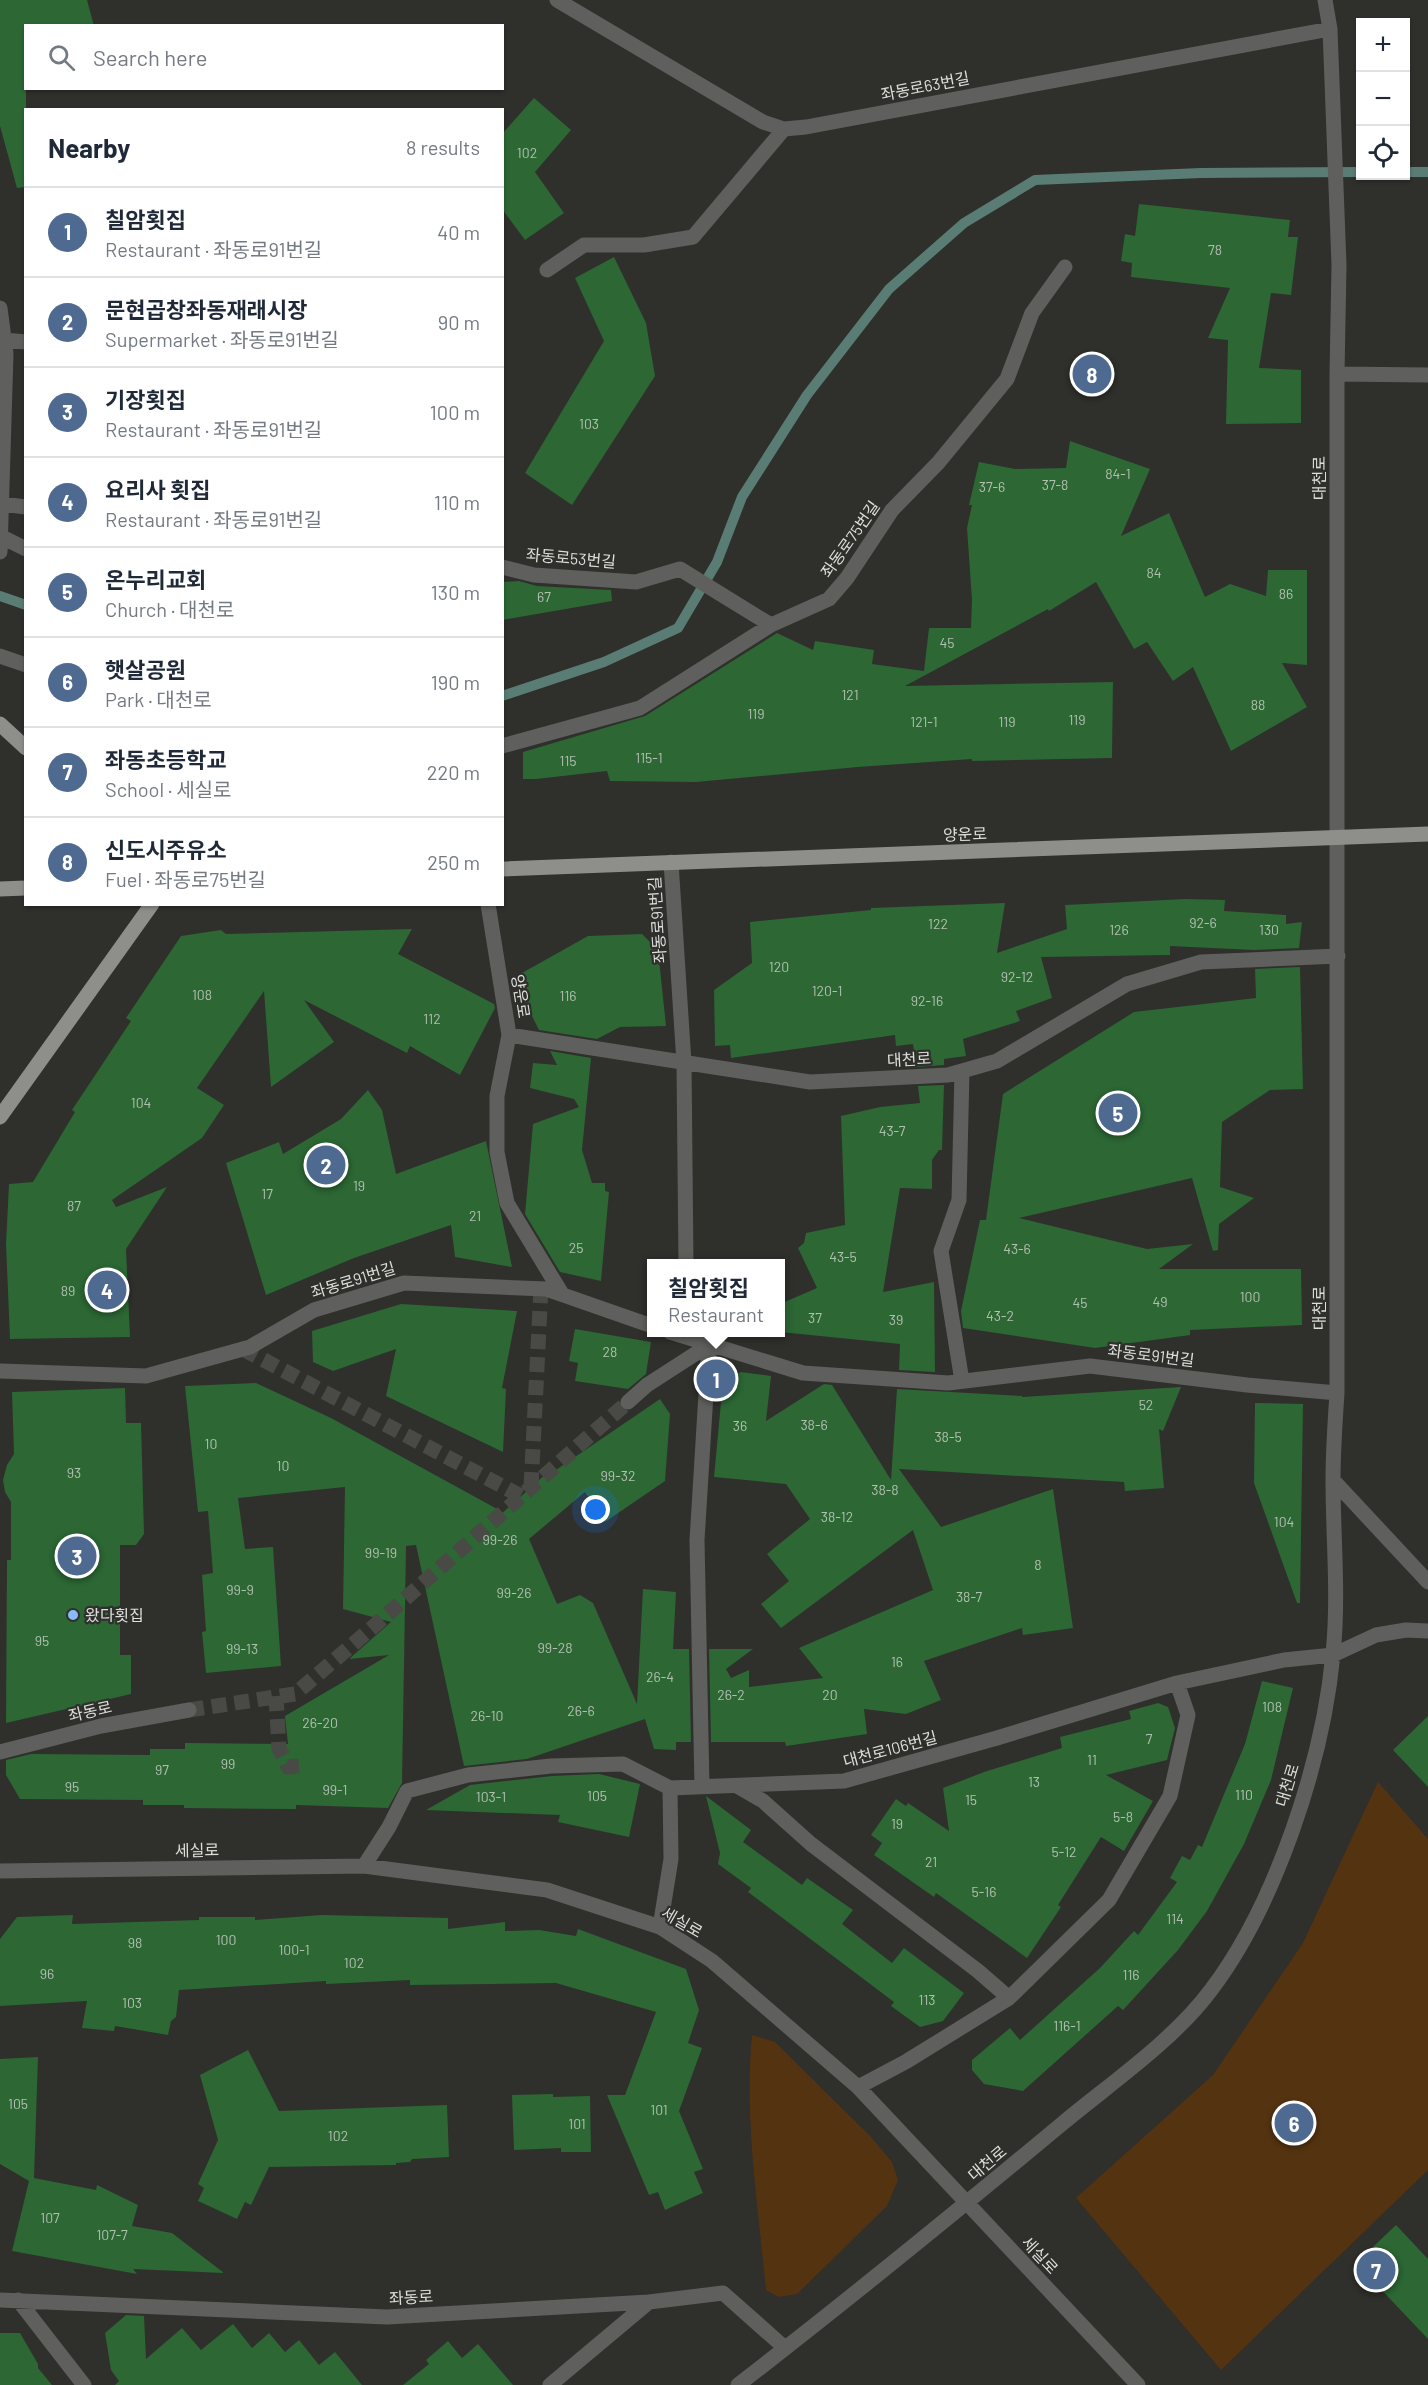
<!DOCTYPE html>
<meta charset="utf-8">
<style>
:root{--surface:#fff;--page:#f6f6f7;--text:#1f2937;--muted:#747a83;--line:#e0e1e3;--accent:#4f6a90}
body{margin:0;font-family:Barlow,"Noto Sans KR",sans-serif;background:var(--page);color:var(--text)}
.controls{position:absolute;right:18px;top:18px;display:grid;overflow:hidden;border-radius:0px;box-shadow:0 2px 4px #0004}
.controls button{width:54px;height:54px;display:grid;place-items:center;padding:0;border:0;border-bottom:2px solid var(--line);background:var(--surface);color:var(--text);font:30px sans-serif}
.you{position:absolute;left:596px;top:1510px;width:21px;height:21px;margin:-15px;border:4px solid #fff;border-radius:50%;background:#1a73e8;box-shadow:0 0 0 9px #1a73e833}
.badge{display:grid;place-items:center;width:39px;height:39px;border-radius:50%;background:var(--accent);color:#fff;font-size:20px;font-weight:700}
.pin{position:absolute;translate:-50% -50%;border:3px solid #fff;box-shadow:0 2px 6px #0006}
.popup{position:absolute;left:647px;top:1259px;width:138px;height:78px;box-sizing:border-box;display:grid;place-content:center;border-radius:0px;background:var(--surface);filter:drop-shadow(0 2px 4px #0005);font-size:20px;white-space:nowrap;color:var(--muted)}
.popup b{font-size:22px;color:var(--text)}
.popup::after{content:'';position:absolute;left:50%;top:100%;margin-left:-12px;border:12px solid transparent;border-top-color:var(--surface)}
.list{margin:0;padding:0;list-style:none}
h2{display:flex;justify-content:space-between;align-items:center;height:78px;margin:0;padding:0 24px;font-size:26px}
h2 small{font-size:20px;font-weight:400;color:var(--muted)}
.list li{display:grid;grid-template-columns:39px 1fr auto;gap:18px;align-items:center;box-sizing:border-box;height:90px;padding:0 24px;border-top:2px solid var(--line)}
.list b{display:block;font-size:22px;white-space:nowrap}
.list p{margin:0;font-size:20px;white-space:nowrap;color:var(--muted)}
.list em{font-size:20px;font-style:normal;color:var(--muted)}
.icon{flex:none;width:33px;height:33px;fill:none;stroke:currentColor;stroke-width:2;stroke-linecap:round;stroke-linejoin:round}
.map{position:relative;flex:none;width:1428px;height:2385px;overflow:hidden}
.search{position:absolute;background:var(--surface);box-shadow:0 2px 4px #0004;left:24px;top:24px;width:480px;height:66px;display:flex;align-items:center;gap:15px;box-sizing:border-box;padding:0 21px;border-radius:0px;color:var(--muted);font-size:22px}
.panel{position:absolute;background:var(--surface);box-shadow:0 2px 4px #0004;left:24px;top:108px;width:480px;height:798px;border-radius:0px}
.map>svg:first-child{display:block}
.green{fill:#543310}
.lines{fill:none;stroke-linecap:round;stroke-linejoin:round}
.stream{stroke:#597d74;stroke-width:10}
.building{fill:#2c6734}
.minor-tunnel{stroke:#494946;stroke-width:15;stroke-dasharray:15 8;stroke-linecap:butt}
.minor{stroke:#5f5f5d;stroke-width:15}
.major{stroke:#8e8e8b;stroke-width:15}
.poi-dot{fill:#89bafc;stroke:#2f2f2c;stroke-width:2}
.labels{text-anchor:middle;stroke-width:4.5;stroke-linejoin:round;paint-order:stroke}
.number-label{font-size:14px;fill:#b2c0b2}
.street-label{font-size:16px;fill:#dededc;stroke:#2f2f2c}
.poi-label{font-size:16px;fill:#dededc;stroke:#2f2f2c;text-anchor:start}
</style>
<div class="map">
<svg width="1428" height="2385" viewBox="0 0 1428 2385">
<rect width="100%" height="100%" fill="#2f2f2c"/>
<path class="green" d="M1378,1782L1428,1839V2170L1221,2370L1076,2198L1213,2075L1303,1943Z
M752,2035L775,2042L871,2137L892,2162L898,2180L887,2206L797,2294L779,2297L766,2290C758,2205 744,2119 752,2035Z"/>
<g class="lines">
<path class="stream" d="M1406,172H1428
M0,596L26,605
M502,696L604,662L678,628L717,562L742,497L807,395L889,289L964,223L1035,180L1201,173L1360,172"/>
</g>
<path class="building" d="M0,0H87L94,26H26V187L17,188L0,126Z
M534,98L571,130L535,172L564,213L525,240L502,209V134Z
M1139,204L1290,220L1288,237H1298L1291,295L1271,293L1259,368L1301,370V423L1226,424L1228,340L1208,338L1230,288L1131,277L1132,263L1121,261L1125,234L1135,236Z
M614,257L646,323L655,376L572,505L525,473L604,341L575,278Z
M1070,441L1150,469L1121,536L1169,513L1205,597L1230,584L1266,596L1268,570H1307V665L1282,663L1307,707L1231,751L1193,667L1173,681L1147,642L1134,649L1096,582L1049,611L1048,609L905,686L1113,682L1112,758L972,761V759L858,767L696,782L610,781L607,771L536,779H523V752L645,716L777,633L813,650L815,641L874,650L872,664L924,671L929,628H971L972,600L967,528L972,505H969L979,462L1015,469L1066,468Z
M519,581L537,586L611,590L612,601L502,620V582Z
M1185,899L1225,900L1224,911L1286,915V924L1302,922L1299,948L1254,950L1170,946V955L1041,957L1052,998L1016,1011L1020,1021L963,1039L966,1056L944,1059V1065L916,1067L913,1044L896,1046L895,1035L731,1058L730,1045L715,1046L714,990L752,963L750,922L871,910V908L1005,903L997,953L1067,929L1065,905Z
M412,929L398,954L494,1004L495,1008L460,1075L410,1046L407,1053L304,1000L334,1042L271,1087L264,991L197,1088L224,1105L202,1138L112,1200L116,1207L167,1187L126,1249L130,1337L10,1339L6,1244L9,1184L33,1182L75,1112L72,1110L131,1021L126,1018L181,936L221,930L226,934Z
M642,934L658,950L666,1026L620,1027L597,1039L539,1030L513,978L588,936Z
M1300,967L1303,1089L1270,1090L1222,1122L1220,1187L1254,1198L1219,1224L1218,1250L1213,1251L1192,1178L1019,1218L1147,1249L1193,1244L1159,1269H1301L1302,1325L1190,1330V1335L1095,1348L963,1328L961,1311L980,1220H986L1003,1094L1134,1012L1256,998L1255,969Z
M550,1051L591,1058L582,1150L592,1183H605V1191L609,1192L601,1281L560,1272L525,1214L533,1124L579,1107L574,1099L530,1088L533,1063L557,1065Z
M944,1085L942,1150H939L932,1160V1189L900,1188L883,1292L934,1282L935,1372L899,1370L900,1344L780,1332V1304L817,1288L798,1248L804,1243L806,1233L845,1225L841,1116L880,1107L920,1103L918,1086Z
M368,1090L382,1110L396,1174L486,1141L512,1267L455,1257L451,1225L354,1258L266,1295L226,1163L279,1142L283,1154L341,1119Z
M401,1304L517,1311L502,1388L506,1389L503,1452L386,1396L396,1349L333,1371L313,1362L312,1331Z
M575,1329L651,1342L646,1374L628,1389L575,1381L578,1363L569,1361Z
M740,1372L771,1376L766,1421L824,1384L832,1385L891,1480L897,1389L1022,1396V1397L1181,1387L1163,1431L1159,1429L1164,1488L1125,1491L1124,1482L899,1469L941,1527L1053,1489L1073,1628L1023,1635L1022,1628L924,1661L941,1700L906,1714L864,1709L867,1734L786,1746L785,1742H711L709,1649H753L726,1669L731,1678L749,1670V1687L823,1678L799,1648L933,1590L913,1530L781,1628L761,1604L789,1581L767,1554L810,1519L786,1484L714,1477L722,1392Z
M256,1383L331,1418L499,1510V1516L548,1472L550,1474L660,1399L670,1414L665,1481L605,1522L585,1492L529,1539L557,1604L580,1595L593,1603L637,1704L643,1589L676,1592L673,1649H689L691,1742H676V1750L654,1749L645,1719L527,1759L464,1766L416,1545L406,1546L402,1783L388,1808L296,1805V1809L184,1808V1805H143V1800L20,1799L6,1775V1760L31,1754L150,1755V1749H185V1743L288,1744L285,1716L389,1655L349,1659L391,1622L343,1609L345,1487L238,1498L245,1549L273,1547L281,1666L206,1673L202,1632L206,1631L202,1575L213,1573L208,1511L198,1512L185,1386Z
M125,1388L126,1423H141L144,1534L136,1545H120V1655H131V1694L6,1723L7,1560H11V1502L5,1492L3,1480L7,1465L14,1454L12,1392Z
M1255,1403L1303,1404L1300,1603H1297L1254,1483Z
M1262,1681L1293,1688L1271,1780L1244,1844L1207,1911L1178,1950L1123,2010L1118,2006L1023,2091L984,2084L972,2070V2060L1010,2028L1020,2040L1100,1968L1134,1931L1138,1935L1177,1882L1170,1878L1182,1856L1190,1860L1198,1845L1202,1847L1245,1744Z
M1158,1703L1168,1707L1175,1728L1167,1760L1106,1775L1153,1801L1124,1851L1101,1837L1058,1905L1061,1907L1027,1958L936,1893L934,1897L874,1855L882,1843L871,1835L896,1799L906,1806L908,1803L949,1831L943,1788L984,1772L1062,1748L1060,1737L1131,1719L1129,1711Z
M1428,1716V1787L1393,1750Z
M599,1774L640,1784L629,1837L558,1822L560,1815L426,1810L470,1785L552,1776Z
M706,1796L751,1830L743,1842L802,1885L807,1878L853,1910L842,1924L892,1963L904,1948L964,1993L943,2021L920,2027L891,2006L894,2002L748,1892L751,1888L718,1864L720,1853Z
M73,1915L72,1924L199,1920V1917H255V1920L322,1915L448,1918V1929L505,1922V1931L539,1930L576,1936L578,1929L686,1969L699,2010L688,2043L702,2048L679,2111L703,2169L694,2172L703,2193L665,2210L658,2192L649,2195L607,2095H625L656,2012L556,1983L410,1985V1980L326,1984V1981L179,1990L176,2017L171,2021L168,2035L115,2026L114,2031L82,2028L87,2001L0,2006V1939L17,1917Z
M248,2050L279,2111L447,2105L449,2157L412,2159L410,2162L396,2163V2165L269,2167L251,2205L245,2202L237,2219L198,2201L204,2188L198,2184L218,2140L200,2075Z
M38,2057L34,2178L96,2190L97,2185L138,2205L132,2226L172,2233L224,2273L133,2269L137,2274L12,2251L29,2181L0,2164V2059Z
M553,2094V2097L590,2096L591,2152H561V2148L514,2150L512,2095Z
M1396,2225L1428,2259V2339L1356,2263Z
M126,2315L144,2316L146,2359L182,2328L201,2350L233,2324L252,2348L269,2333L285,2352L299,2340L319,2365L335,2352L362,2385H115L119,2381L111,2370L105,2333Z
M0,2333H20L38,2364V2368L52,2385H0Z
M448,2341L462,2358L478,2344L513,2385H403L429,2364L426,2360Z"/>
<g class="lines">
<path class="minor-tunnel" d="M243,1349L521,1496
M531,1487L541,1288
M276,1696L279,1748L288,1767L300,1766
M189,1710L295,1694L373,1627L628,1402"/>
<path class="minor" d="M557,0L763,122L784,129L806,127L1330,29
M547,270L584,245H644L693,237L784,129
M0,308L6,354L0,552
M4,340L26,342
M1337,374L1428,375
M2,504L26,507
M2,537L26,549
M502,567L534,575L636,582L680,569L771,625
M0,656L26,665
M502,746L640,708L771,625L829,599L847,578L892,510L938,463L1007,379L1032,313L1065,267
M671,862L684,1063L686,1264
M488,904L509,1035L497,1096V1152L507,1203L562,1294
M509,1035L810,1082L948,1075L997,1061L1127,984L1201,962L1338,956
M962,1071L959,1200L941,1251L962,1381
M670,1332L803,1373L948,1383L1090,1366L1247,1385L1337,1393
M0,1371L146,1376L250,1347L314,1310L404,1283L546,1289L652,1326
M628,1402L647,1385L709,1345
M1333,1480L1428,1582
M0,1752L101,1726L189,1710
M737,1786L763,1801L811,1844L978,1971L1009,1998
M702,1787L697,1540L709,1345
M364,1866L389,1827L407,1791L468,1775L551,1766L623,1764L670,1788
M0,1871L364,1866L547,1890L660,1927L712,1961L858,2087L1138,2385
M660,1927L671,1859L670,1788L844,1781L997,1738L1177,1683L1284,1660L1333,1655L1376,1635L1406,1630L1428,1631
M858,2087L907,2061L1009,1998L1109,1900L1170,1796L1188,1715L1177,1683
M0,2300L387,2317L649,2302L723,2293L785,2348
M18,2300L84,2385
M550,2385L649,2302
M738,2385C848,2300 956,2212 1063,2123C1111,2083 1174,2040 1211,1990C1276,1904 1323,1761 1333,1654C1339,1596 1333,1538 1333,1480C1333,1451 1335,1422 1337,1393V374L1339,265L1330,29L1325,0"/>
<path class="major" d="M0,724L26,748
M502,869L1428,834
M0,889L26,888
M0,1117L152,904"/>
</g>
<circle class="poi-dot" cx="73" cy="1615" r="6"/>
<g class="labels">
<g class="number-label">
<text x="527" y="158">102</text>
<text x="1215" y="255">78</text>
<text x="589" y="429">103</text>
<text x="1118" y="479">84-1</text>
<text x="1055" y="490">37-8</text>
<text x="992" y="492">37-6</text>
<text x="1154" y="578">84</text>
<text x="1286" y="599">86</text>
<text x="544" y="602">67</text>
<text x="947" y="648">45</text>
<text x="850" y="700">121</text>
<text x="1258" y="710">88</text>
<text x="756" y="719">119</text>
<text x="1077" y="725">119</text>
<text x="924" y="727">121-1</text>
<text x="1007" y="727">119</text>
<text x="649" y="763">115-1</text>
<text x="568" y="766">115</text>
<text x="1203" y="928">92-6</text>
<text x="938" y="929">122</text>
<text x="1119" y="935">126</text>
<text x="1269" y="935">130</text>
<text x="779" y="972">120</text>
<text x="1017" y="982">92-12</text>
<text x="827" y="996">120-1</text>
<text x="202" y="1000">108</text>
<text x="568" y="1001">116</text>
<text x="927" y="1006">92-16</text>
<text x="432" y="1024">112</text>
<text x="141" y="1108">104</text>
<text x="892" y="1136">43-7</text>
<text x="359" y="1191">19</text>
<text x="267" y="1199">17</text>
<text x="74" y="1211">87</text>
<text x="475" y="1221">21</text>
<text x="576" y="1253">25</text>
<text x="1017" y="1254">43-6</text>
<text x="843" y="1262">43-5</text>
<text x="68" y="1296">89</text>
<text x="1250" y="1302">100</text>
<text x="1160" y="1307">49</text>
<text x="1080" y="1308">45</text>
<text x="1000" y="1321">43-2</text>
<text x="815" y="1323">37</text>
<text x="896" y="1325">39</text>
<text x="610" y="1357">28</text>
<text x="1146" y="1410">52</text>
<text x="814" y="1430">38-6</text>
<text x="740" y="1431">36</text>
<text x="948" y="1442">38-5</text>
<text x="211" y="1449">10</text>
<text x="283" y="1471">10</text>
<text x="74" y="1478">93</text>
<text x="618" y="1481">99-32</text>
<text x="885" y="1495">38-8</text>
<text x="837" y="1522">38-12</text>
<text x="1284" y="1527">104</text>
<text x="500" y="1545">99-26</text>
<text x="381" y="1558">99-19</text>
<text x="1038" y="1570">8</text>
<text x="240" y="1595">99-9</text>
<text x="514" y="1598">99-26</text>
<text x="969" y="1602">38-7</text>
<text x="42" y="1646">95</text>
<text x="555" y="1653">99-28</text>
<text x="242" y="1654">99-13</text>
<text x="897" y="1667">16</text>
<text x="660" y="1682">26-4</text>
<text x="731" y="1700">26-2</text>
<text x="830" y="1700">20</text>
<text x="1272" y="1712">108</text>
<text x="581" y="1716">26-6</text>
<text x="487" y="1721">26-10</text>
<text x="320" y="1728">26-20</text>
<text x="1149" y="1744">7</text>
<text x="1092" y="1765">11</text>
<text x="228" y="1769">99</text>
<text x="162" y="1775">97</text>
<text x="1034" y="1787">13</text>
<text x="72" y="1792">95</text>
<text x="335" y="1795">99-1</text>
<text x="1244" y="1800">110</text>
<text x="597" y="1801">105</text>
<text x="491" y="1802">103-1</text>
<text x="971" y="1805">15</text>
<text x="1123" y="1822">5-8</text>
<text x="897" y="1829">19</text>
<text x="1064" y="1857">5-12</text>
<text x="931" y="1867">21</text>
<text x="984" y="1897">5-16</text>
<text x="1175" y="1924">114</text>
<text x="226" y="1945">100</text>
<text x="135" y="1948">98</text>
<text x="294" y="1955">100-1</text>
<text x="354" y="1968">102</text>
<text x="47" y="1979">96</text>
<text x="1131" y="1980">116</text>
<text x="927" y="2005">113</text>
<text x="132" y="2008">103</text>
<text x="1067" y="2031">116-1</text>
<text x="18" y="2109">105</text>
<text x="659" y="2115">101</text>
<text x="577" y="2129">101</text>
<text x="338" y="2141">102</text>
<text x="50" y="2223">107</text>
<text x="112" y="2240">107-7</text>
</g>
<g class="street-label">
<text transform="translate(925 86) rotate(-11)" y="6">좌동로63번길</text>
<text transform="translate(1319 478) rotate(-90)" y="6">대천로</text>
<text transform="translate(850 539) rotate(-55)" y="6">좌동로75번길</text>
<text transform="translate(571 558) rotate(5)" y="6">좌동로53번길</text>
<text transform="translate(965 834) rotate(-2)" y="6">양운로</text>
<text transform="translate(657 920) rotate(-94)" y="6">좌동로91번길</text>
<text transform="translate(521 996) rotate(81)" y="6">양운로</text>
<text transform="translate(909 1059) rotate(-3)" y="6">대천로</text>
<text transform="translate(353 1280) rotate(-17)" y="6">좌동로91번길</text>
<text transform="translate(1319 1308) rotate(-90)" y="6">대천로</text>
<text transform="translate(1151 1355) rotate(7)" y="6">좌동로91번길</text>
<text transform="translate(90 1711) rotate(-13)" y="6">좌동로</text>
<text transform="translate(890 1749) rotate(-15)" y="6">대천로106번길</text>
<text transform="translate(1287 1785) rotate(-73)" y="6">대천로</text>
<text transform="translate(197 1850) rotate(-1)" y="6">세실로</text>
<text transform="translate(682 1922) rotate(30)" y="6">세실로</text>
<text transform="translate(987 2163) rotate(-40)" y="6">대천로</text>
<text transform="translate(1040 2255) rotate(47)" y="6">세실로</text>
<text transform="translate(411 2297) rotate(-3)" y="6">좌동로</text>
</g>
<g class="poi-label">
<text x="85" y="1621">왔다횟집</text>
</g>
</g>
</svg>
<div class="controls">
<button>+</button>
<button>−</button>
<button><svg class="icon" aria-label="locate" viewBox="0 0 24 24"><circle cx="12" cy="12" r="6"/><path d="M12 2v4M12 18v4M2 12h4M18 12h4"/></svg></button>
</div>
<div class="you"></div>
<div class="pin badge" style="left:716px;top:1379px">1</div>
<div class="popup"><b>칠암횟집</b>Restaurant</div>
<div class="pin badge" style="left:326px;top:1165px">2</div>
<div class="pin badge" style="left:77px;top:1556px">3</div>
<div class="pin badge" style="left:107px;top:1290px">4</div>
<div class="pin badge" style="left:1118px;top:1113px">5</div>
<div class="pin badge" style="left:1294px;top:2123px">6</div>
<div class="pin badge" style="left:1376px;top:2270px">7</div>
<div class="pin badge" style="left:1092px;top:374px">8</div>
<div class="search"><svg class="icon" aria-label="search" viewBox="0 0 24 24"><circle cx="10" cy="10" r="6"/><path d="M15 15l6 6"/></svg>Search here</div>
<section class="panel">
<h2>Nearby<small>8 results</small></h2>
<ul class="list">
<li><span class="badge">1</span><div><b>칠암횟집</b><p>Restaurant · 좌동로91번길</p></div><em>40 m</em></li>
<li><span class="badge">2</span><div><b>문현곱창좌동재래시장</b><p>Supermarket · 좌동로91번길</p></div><em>90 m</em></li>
<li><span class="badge">3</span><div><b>기장횟집</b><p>Restaurant · 좌동로91번길</p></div><em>100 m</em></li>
<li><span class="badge">4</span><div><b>요리사 횟집</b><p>Restaurant · 좌동로91번길</p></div><em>110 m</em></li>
<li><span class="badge">5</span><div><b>온누리교회</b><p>Church · 대천로</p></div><em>130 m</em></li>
<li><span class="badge">6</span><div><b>햇살공원</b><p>Park · 대천로</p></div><em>190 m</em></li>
<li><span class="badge">7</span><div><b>좌동초등학교</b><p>School · 세실로</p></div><em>220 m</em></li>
<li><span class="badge">8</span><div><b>신도시주유소</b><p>Fuel · 좌동로75번길</p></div><em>250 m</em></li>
</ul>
</section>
</div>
